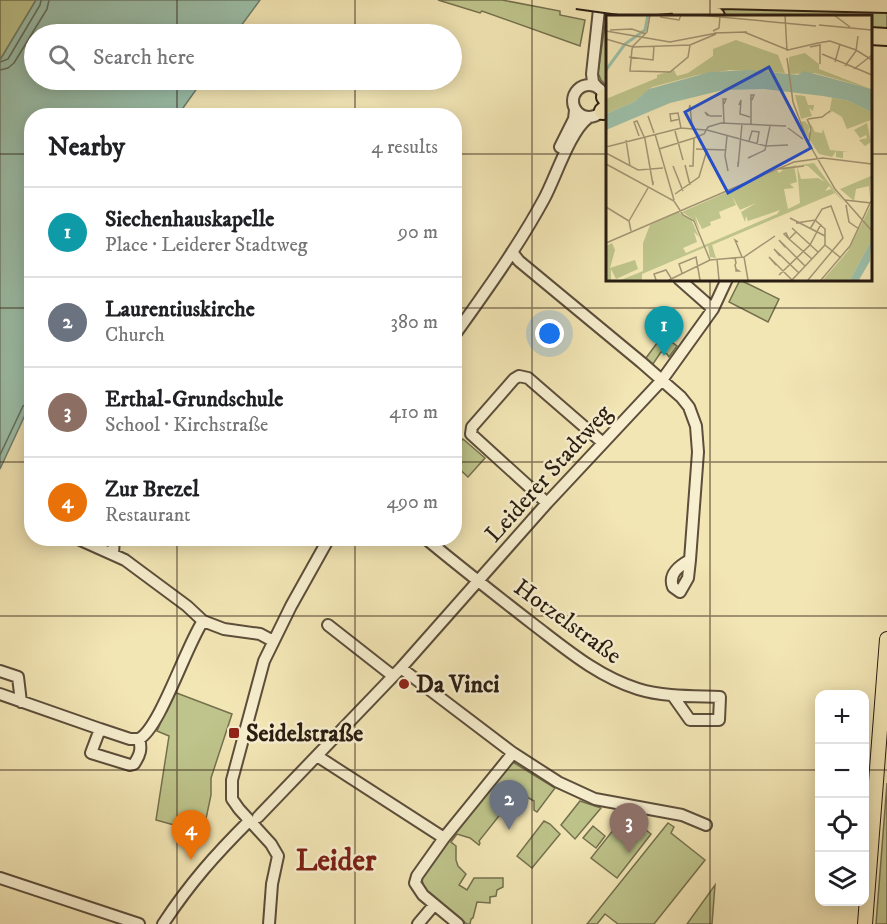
<!DOCTYPE html>
<meta charset="utf-8">
<style>
:root{--surface:#fff;--page:#f2f2f2;--text:#202124;--muted:#757577;--line:#e0e0e0;--accent:#d93025}
body{margin:0;font-family:"IM FELL DW Pica",serif;background:var(--page);color:var(--text)}
.controls{position:absolute;right:18px;bottom:18px;display:grid;overflow:hidden;border-radius:12px;box-shadow:0 3px 15px #0003}
.controls button{width:54px;height:54px;display:grid;place-items:center;padding:0;border:0;border-bottom:2px solid var(--line);background:var(--surface);color:var(--text);font:30px sans-serif}
.you{position:absolute;left:550px;top:334px;width:21px;height:21px;margin:-15px;border:4px solid #fff;border-radius:50%;background:#1a73e8;box-shadow:0 0 0 9px #1a73e833}
.badge{display:grid;place-items:center;width:39px;height:39px;border-radius:50%;background:var(--accent);color:#fff;font-size:20px;font-weight:700}
.pin{position:absolute;translate:-50% -50px;filter:drop-shadow(0 2px 3px #0008)}
.pin::after{content:'';position:absolute;top:32px;width:21px;height:18px;background:inherit;clip-path:polygon(0 0,100% 0,50% 100%)}
.list{margin:0;padding:0;list-style:none}
h2{display:flex;justify-content:space-between;align-items:center;height:78px;margin:0;padding:0 24px;font-size:26px}
h2 small{font-size:20px;font-weight:400;color:var(--muted)}
.list li{display:grid;grid-template-columns:39px 1fr auto;gap:18px;align-items:center;box-sizing:border-box;height:90px;padding:0 24px;border-top:2px solid var(--line)}
.list b{display:block;font-size:22px;white-space:nowrap}
.list p{margin:0;font-size:20px;white-space:nowrap;color:var(--muted)}
.list em{font-size:20px;font-style:normal;color:var(--muted)}
.icon{flex:none;width:33px;height:33px;fill:none;stroke:currentColor;stroke-width:2;stroke-linecap:round;stroke-linejoin:round}
.map{position:relative;flex:none;width:887px;height:924px;overflow:hidden}
.search{position:absolute;background:var(--surface);box-shadow:0 3px 15px #0003;left:24px;top:24px;width:438px;height:66px;display:flex;align-items:center;gap:15px;box-sizing:border-box;padding:0 21px;border-radius:33px;color:var(--muted);font-size:22px}
.panel{position:absolute;background:var(--surface);box-shadow:0 3px 15px #0003;left:24px;top:108px;width:438px;height:438px;border-radius:24px}
.map>svg:first-child{display:block}
.green{fill:#bec48b;stroke:#74704e;stroke-width:1.5}
.water{fill:#9cc0aa;stroke:#6e7e6d;stroke-width:1.5}
.lines{fill:none;stroke-linecap:round;stroke-linejoin:round}
.shore{stroke:#626e5e;stroke-width:1.5}
.minor-casing{stroke:#5c4e3b;stroke-width:14}
.major-casing{stroke:#291c12;stroke-width:16}
.highway-casing{stroke:#291c12;stroke-width:20}
.minor{stroke:#f7efcf;stroke-width:10}
.major{stroke:#f3e6b5;stroke-width:14}
.highway{stroke:#f3e6b5;stroke-width:16}
.highway-bridge-casing{stroke:#291c12;stroke-width:20;stroke-linecap:butt}
.highway-bridge{stroke:#f3e6b5;stroke-width:16}
.grid{fill:none;stroke:#291c12;stroke-width:1.5;stroke-opacity:0.55}
.poi-dot{fill:#8f2418;stroke:#f7efcf;stroke-width:2}
.labels{text-anchor:middle;stroke-width:5;stroke-linejoin:round;paint-order:stroke}
.street-label{font-size:24px;fill:#291c12;stroke:#f7efcf}
.poi-label{font-size:24px;font-weight:bold;fill:#291c12;stroke:#f7efcf;text-anchor:start}
.district-label{font-size:30px;font-weight:bold;fill:#7a1f14;stroke:#f7efcf}
.inset-river{fill:none;stroke:#9cc0aa;stroke-width:3}
.inset-road{fill:none;stroke:#a29574;stroke-width:1.5}
.view{fill:#1d4ed8;fill-opacity:0.15;stroke:#1d4ed8;stroke-width:3}
.inset-edge{fill:none;stroke:#291c12;stroke-width:3}
</style>
<div class="map">
<svg width="887" height="924" viewBox="0 0 887 924">
<rect width="100%" height="100%" fill="#f3e6b5"/>
<filter id="stains"><feTurbulence type="fractalNoise" baseFrequency=".00333" numOctaves="4"/><feColorMatrix values="0 0 0 0 .2 0 0 0 0 .09 0 0 0 0 .02 0 0 0 .5 -.17"/></filter>
<radialGradient id="worn" r=".72"><stop offset=".6" stop-color="#630" stop-opacity="0"/><stop offset="1" stop-color="#630" stop-opacity=".3"/></radialGradient>
<path class="green" d="M0,0H36L0,60Z
M438,0H502L560,11V15L585,20L580,46L482,11L480,13Z
M701,6L887,10V31L871,30L870,16H732L701,8Z
M606,18L608,19V87L601,80L598,73Z
M740,280L779,299L768,322L729,302Z
M666,338L677,346L669,357L667,354L661,352L653,364L646,358L660,339Z
M463,439L485,458L468,477L455,465V448Z
M174,692L232,714L211,778V795L203,833L156,820L169,736L157,731Z
M511,761L555,788L537,812L534,810V801L527,797L521,798L514,797L479,841L480,843L479,845L470,838L457,834L451,842L456,846V860L458,866L466,874L459,885L467,890L474,878H503V887L497,890L496,896L490,897V903L477,902L473,918L471,919L470,924H467L425,890L422,880L423,874Z
M887,783V924H876Z
M580,801L601,808L575,839L561,825Z
M626,814L651,834L617,878L591,858Z
M544,821L550,824L560,834L532,868L517,856Z
M668,823L674,827L671,833L705,860L654,924H618L605,914L597,924H587Z
M593,826L605,836L596,848L583,838Z
M715,885L712,924H687Z"/>
<path class="water" d="M36,0H260L235,34H34V80H203L178,115L32,116L31,402L0,469V60Z"/>
<g class="lines">
<path class="shore" d="M0,62L8,59L40,5L41,0
M0,70L8,68L14,63L47,9L49,0
M0,455L23,406L32,402"/>
<g class="minor-casing">
<path id="minor" d="M573 101a16 16 0 1 1 32 0a16 16 0 1 1-32 0Z
M597,87L593,82L592,74L600,0
M560,147L574,119L575,110
M512,252L519,261L641,362L681,397L689,407L696,426L698,452L690,560C679,566 668,574 673,587L680,592L688,578L690,560
M679,279L713,309
M454,336C486,291 518,247 544,199C555,179 570,131 588,118
M547,503L471,434L472,427L514,379L519,376L528,378L603,443
M76,538L125,560L187,606L203,621L224,629L260,634L273,641
M425,538C461,568 497,596 533,624C566,649 597,676 638,689C664,697 693,696 720,697L719,720H690L673,696
M113,554L114,538
M328,625L393,676
M401,668L513,753L558,782L595,799L682,815L706,825
M0,671L18,677L21,702
M0,694L100,729
M139,739C142,749 140,755 134,764L130,765L91,753L100,729L130,739H139C160,728 186,646 203,621
M317,756L444,838
M258,817L401,668L547,503L662,380L713,309L727,279
M0,878L139,924
M163,924C190,883 215,855 249,821
M269,924L272,884L278,856L271,844L239,809L232,799V780L264,661L291,606L329,538
M418,924L434,905
M458,924L423,895L415,883L417,876L444,838L513,753"/>
</g>
<g class="major-casing">
<path id="major" d="M865,924L887,639"/>
</g>
<g class="highway-casing">
<path id="highway" d="M721,0L887,4
M620,6L645,7L724,0
M680,10L716,16
M870,36L887,37
M605,97L608,98
M603,111L608,110"/>
</g>
<use href="#minor" class="minor"/>
<use href="#major" class="major"/>
<use href="#highway" class="highway"/>
<g class="highway-bridge-casing">
<path id="highway-bridge" d="M577,0L620,6"/>
</g>
<use href="#highway-bridge" class="highway-bridge"/>
</g>
<path class="grid" d="M177,0V34M355,0V34M532,0V924M710,0V16M177,80V116M355,80V116M0,154H32M454,154H608M870,154H887M710,279V924M0,308H32M454,308H887M0,462H32M454,462H887M177,538V924M355,538V924M0,616H887M0,770H820M864,770H887"/>
<g class="poi-dot">
<circle cx="404" cy="684" r="6"/>
<rect x="228" y="727" width="12" height="12" rx="3"/>
</g>
<g class="labels">
<g class="street-label">
<text transform="translate(548 473) rotate(-48)" y="8">Leiderer Stadtweg</text>
<text transform="translate(568 621) rotate(36)" y="8">Hotzelstraße</text>
</g>
<g class="poi-label">
<text x="416" y="692">Da Vinci</text>
<text x="246" y="741">Seidelstraße</text>
</g>
<g class="district-label">
<text x="336" y="870">Leider</text>
</g>
</g>
<g transform="translate(606 15)">
<rect width="266" height="266" fill="#f3e6b5"/>
<path d="M130,25L172,40L179,58L124,55L91,60L46,72L28,87L0,99V84L51,63V60L68,55L71,61L82,58L107,41V34ZM199,38L213,49V54L265,74L209,58L183,59V42ZM189,80L199,81L202,90H208L207,96L203,93L206,101L195,104ZM226,83L243,86L265,97V105L241,114L236,102L226,96L223,99ZM199,106L204,112L202,118L206,115L204,107L209,117L216,118L217,114L224,135L243,137H237V143L230,142V136L226,142L213,139L195,112L194,107ZM261,108L265,127L259,131L253,125L261,123L260,120L254,123L248,115ZM208,148L238,188L223,171L219,176L225,174L229,178L106,230L110,243L104,242L102,231L36,259V265H15L37,256V228L44,210L72,197L85,204L93,222L88,217L91,227L77,233L80,238L171,199L174,195L142,206L140,201L139,207L135,197L150,188L134,195L126,181L130,190L113,197L115,203L104,207L105,210L96,214L89,200L94,216L89,206L76,197L171,155L173,158L177,155L174,153ZM188,150L202,151L219,167L212,163L195,164L191,151L194,188L182,194L178,174L188,173L184,169L191,167ZM265,161L263,183V171L250,174L248,186L234,174ZM265,190V226L244,265H217L242,236ZM6,228L9,235L4,253L29,245L32,254L10,264L5,254V265H0V231Z" fill="#bec48b" fill-rule="evenodd"/>
<path d="M144,55L192,60L198,56L265,74V97L243,86L217,81L158,74L117,75L64,88L0,115V99L28,87L43,74L104,57ZM265,226L264,246L253,265H244Z" fill="#9cc0aa"/>
<path class="inset-river" d="M0,55L19,29L39,15L42,0"/>
<path class="inset-road" d="M93,0L210,11M179,0L181,36M228,0L244,12M54,2L73,5L75,0M213,10L266,15M4,15L26,14L40,19M0,16L64,27L111,18M107,16L113,13L114,1M138,17L182,35L212,28M108,18L141,17M0,24L27,32L84,30L82,42L64,57L24,56L26,34L27,32V31L41,17L44,0M212,28L224,26L250,35L266,45M84,30L110,19M204,32L214,30V49M216,39L266,60M23,42L47,45L48,31M181,43L187,87L202,127L229,174L266,216M229,47L234,29M239,51L250,36L252,21M248,54L266,40M133,90L135,85L134,99L144,102M83,94L84,90L86,112M42,101L48,118M102,101L99,97L104,101H116M74,104L65,106L64,99L72,98L75,113M201,104L205,113L203,126M202,104L216,102L224,96M118,108L117,84H120L118,89M145,109V80H148L146,85M182,113L197,124M101,115L160,131L182,130M69,116L77,145M49,119L68,185M33,121L28,107L31,106L39,124L47,170V166M121,121L119,141L122,156M20,125L24,151M143,126L146,116L153,117L151,129M0,132L75,113L100,115M53,134L88,123L98,119L102,112L115,108L180,111M90,134L119,135M0,138L32,155L57,153M145,142L142,143L159,135L164,111M132,147V152L136,109M0,149L68,186L77,200L88,206L104,245M79,150L84,170M67,151L77,176M83,151H87L88,123M173,154L198,151M69,179L93,162L101,135M239,185L265,188M240,190L243,207L253,214M0,192L23,206L25,216M184,203L219,221M23,206L42,173M186,213L212,237M190,217L183,224L178,219L180,218L183,224L206,244M132,227L129,225L136,242M0,228L188,147L217,143L266,149M219,230L235,243M179,232L173,225L199,251M174,241L168,234L193,258M138,242L142,265M129,243L130,248L129,250L130,254V256H133L130,254M111,244L113,265M170,250L163,242L186,265M76,258L73,249L90,242L94,265M173,260L204,230L215,209M50,265L48,259L60,255L65,263M63,265L104,245L138,242L169,221M186,265L219,230V214L209,205L190,208M202,265L237,223L225,191L216,194L204,214M215,265L244,231L265,186"/>
<path class="view" d="M163,52L205,133L122,178L79,97Z"/>
<rect width="266" height="266" class="inset-edge"/>
</g>
<rect width="100%" height="100%" filter="url(#stains)"/>
<rect width="100%" height="100%" fill="url(#worn)"/>
</svg>
<div class="controls">
<button>+</button>
<button>−</button>
<button><svg class="icon" aria-label="locate" viewBox="0 0 24 24"><circle cx="12" cy="12" r="6"/><path d="M12 2v4M12 18v4M2 12h4M18 12h4"/></svg></button>
<button><svg class="icon" aria-label="layers" viewBox="0 0 24 24"><path d="M12 4l9 5-9 5-9-5zM3 14l9 5 9-5"/></svg></button>
</div>
<div class="you"></div>
<div class="pin badge" style="left:664px;top:356px;background:#0f9aa8">1</div>
<div class="pin badge" style="left:509px;top:830px;background:#6b7280">2</div>
<div class="pin badge" style="left:629px;top:853px;background:#8d6e63">3</div>
<div class="pin badge" style="left:191px;top:860px;background:#e8710a">4</div>
<div class="search"><svg class="icon" aria-label="search" viewBox="0 0 24 24"><circle cx="10" cy="10" r="6"/><path d="M15 15l6 6"/></svg>Search here</div>
<section class="panel">
<h2>Nearby<small>4 results</small></h2>
<ul class="list">
<li><span class="badge" style="background:#0f9aa8">1</span><div><b>Siechenhauskapelle</b><p>Place · Leiderer Stadtweg</p></div><em>90 m</em></li>
<li><span class="badge" style="background:#6b7280">2</span><div><b>Laurentiuskirche</b><p>Church</p></div><em>380 m</em></li>
<li><span class="badge" style="background:#8d6e63">3</span><div><b>Erthal-Grundschule</b><p>School · Kirchstraße</p></div><em>410 m</em></li>
<li><span class="badge" style="background:#e8710a">4</span><div><b>Zur Brezel</b><p>Restaurant</p></div><em>490 m</em></li>
</ul>
</section>
</div>
